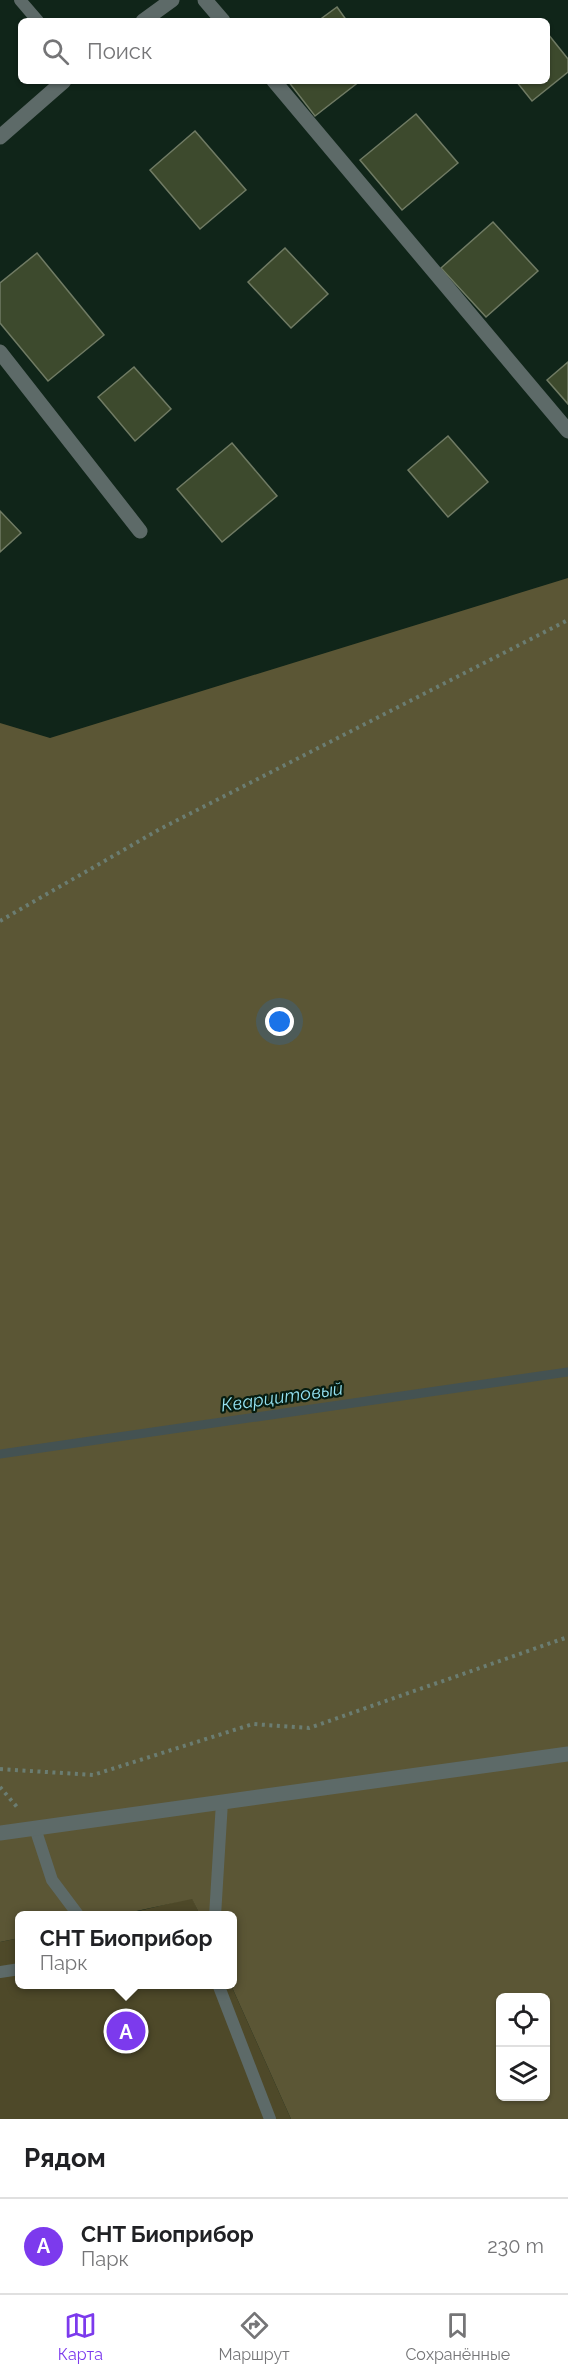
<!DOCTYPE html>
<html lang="ru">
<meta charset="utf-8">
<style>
:root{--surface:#fff;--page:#f2f2f2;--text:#202124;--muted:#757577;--line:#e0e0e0;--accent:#7c3aed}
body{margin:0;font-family:Raleway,sans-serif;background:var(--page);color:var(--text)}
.controls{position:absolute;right:18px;bottom:18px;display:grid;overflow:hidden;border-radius:9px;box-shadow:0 2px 4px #0004}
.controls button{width:54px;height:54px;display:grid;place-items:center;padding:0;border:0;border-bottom:2px solid var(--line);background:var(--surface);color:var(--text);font:30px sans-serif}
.you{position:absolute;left:280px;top:1022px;width:21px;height:21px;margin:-15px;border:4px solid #fff;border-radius:50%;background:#1a73e8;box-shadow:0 0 0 9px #1a73e833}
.badge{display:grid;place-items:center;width:39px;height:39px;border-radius:50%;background:var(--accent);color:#fff;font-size:20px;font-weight:700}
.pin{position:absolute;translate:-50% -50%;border:3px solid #fff;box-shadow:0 2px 6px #0006}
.popup{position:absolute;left:15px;top:1911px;width:222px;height:78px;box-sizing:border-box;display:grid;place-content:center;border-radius:9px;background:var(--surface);filter:drop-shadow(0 2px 4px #0005);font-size:20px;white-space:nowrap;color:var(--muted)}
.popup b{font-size:22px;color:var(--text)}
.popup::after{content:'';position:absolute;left:50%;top:100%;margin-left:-12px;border:12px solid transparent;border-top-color:var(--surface)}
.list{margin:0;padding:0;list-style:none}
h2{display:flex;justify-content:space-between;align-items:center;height:78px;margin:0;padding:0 24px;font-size:26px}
h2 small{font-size:20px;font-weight:400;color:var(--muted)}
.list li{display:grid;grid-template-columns:39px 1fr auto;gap:18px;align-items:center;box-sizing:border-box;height:96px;padding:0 24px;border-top:2px solid var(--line)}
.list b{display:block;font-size:22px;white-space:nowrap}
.list p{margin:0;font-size:20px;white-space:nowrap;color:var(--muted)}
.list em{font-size:20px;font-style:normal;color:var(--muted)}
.icon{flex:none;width:33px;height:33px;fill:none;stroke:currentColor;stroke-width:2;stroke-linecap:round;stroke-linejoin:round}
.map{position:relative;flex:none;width:568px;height:2119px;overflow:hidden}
.search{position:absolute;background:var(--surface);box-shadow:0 2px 4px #0004;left:18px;right:18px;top:18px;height:66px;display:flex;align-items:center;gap:15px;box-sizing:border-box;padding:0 21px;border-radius:9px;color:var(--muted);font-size:22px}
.sheet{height:174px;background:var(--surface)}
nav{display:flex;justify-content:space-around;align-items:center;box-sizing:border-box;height:84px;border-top:2px solid var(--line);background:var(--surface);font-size:16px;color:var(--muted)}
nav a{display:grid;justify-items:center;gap:3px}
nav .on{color:var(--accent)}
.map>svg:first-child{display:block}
.green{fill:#4e4929}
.forest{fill:#5b5635;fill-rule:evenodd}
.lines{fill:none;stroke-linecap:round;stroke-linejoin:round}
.stream{stroke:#445252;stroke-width:9}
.building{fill:#3d4a2d;stroke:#707b64;stroke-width:1.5}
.path{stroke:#6b7d72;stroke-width:4;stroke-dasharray:3 4.5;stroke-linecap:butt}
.lane{stroke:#5d6a68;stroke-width:12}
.street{stroke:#5d6a68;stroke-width:15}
.labels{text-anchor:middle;stroke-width:4.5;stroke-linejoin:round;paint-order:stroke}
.water-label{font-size:18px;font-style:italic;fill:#94e2f1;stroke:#071c10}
</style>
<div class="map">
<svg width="568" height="2119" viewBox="0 0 568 2119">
<rect width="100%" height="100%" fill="#102519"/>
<path class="green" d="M192,1898L200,1915L118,1916Z
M19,1938L20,1984L231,1985L291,2119H0V1942Z"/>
<path class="forest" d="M568,578V2119H291L231,1985L232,1984V1916L200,1915L192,1899L118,1915L20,1916L19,1938L0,1942V723L50,738ZM500,1998H546V2096H500Z"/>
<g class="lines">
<path class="stream" d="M0,1454L568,1372"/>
</g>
<path class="building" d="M337,7L347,21H318Z
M548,34L568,59V72L532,101L516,81H547Z
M288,81H360L315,116Z
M416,114L458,163L402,210L360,160Z
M195,131L246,190L200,229L150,170Z
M493,222L538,271L486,317L441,268Z
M285,248L328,294L291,328L248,282Z
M37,253L104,335L48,381L0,323V283Z
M568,362V404L547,380Z
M134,367L171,409L135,441L98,397Z
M448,436L488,482L448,517L408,470Z
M232,443L277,496L222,542L177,489Z
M0,511L21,533L0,552Z"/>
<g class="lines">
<path class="path" d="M0,921L160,829L568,620
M0,1769L93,1775L253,1724L309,1728L568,1637
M0,1787L17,1807"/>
<path class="lane" d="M20,0L38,21
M35,1828L52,1880L79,1916
M215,1916L222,1802
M0,1972L20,1969
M218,1984L270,2119"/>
<path class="street" d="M205,0L223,21
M143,21L172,0
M274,81L568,431
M0,137L64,81
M0,352L140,531
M0,1833L568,1754"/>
</g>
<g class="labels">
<g class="water-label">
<text transform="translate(282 1397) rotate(-8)" y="6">Кварцитовый</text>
</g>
</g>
</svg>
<div class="controls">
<button><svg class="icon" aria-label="locate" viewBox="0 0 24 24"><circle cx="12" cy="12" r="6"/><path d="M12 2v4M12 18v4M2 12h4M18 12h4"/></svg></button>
<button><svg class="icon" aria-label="layers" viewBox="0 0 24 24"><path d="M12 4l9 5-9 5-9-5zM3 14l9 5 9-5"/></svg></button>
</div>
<div class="you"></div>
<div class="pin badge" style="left:126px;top:2031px">A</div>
<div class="popup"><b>СНТ Биоприбор</b>Парк</div>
<div class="search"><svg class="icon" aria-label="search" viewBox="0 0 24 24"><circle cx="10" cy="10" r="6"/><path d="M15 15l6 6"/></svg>Поиск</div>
</div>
<section class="sheet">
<h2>Рядом<small></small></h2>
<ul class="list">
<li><span class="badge">A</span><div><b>СНТ Биоприбор</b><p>Парк</p></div><em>230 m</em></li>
</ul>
</section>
<nav>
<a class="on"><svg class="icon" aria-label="map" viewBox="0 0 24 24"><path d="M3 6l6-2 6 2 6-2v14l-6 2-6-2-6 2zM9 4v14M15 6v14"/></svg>Карта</a>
<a><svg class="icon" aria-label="directions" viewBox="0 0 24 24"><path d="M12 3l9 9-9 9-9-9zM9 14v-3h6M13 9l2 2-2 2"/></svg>Маршрут</a>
<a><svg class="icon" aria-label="saved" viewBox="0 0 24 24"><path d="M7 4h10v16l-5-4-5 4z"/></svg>Сохранённые</a>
</nav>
